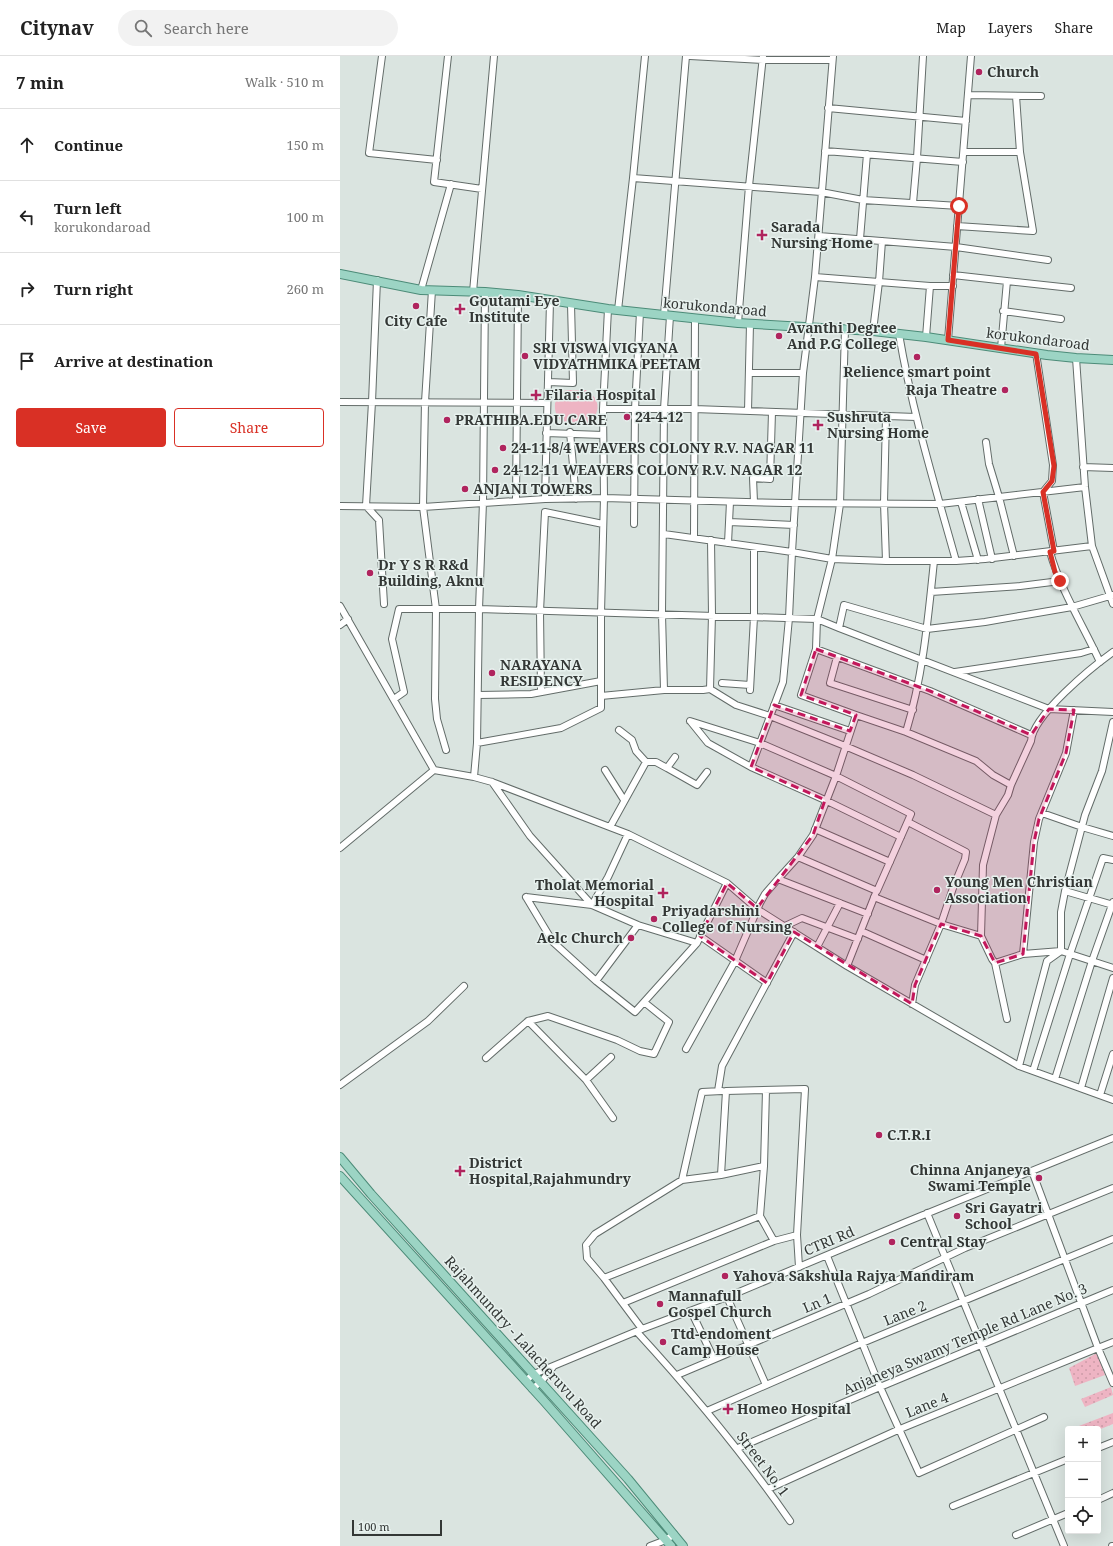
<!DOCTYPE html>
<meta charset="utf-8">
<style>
:root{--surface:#fff;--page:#f2f2f2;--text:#222;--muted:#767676;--line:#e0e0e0;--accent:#d93025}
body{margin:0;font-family:"Noto Serif",serif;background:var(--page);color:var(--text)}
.controls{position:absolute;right:12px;bottom:12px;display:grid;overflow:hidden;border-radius:4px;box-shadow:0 4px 16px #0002}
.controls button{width:36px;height:36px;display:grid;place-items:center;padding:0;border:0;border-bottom:1px solid var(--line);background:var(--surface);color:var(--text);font:20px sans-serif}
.scale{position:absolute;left:12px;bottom:10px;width:90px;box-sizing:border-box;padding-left:4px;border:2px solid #333735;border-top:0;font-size:11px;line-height:14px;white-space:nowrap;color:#333735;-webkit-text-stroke:3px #e7f1ee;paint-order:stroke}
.stop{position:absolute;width:12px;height:12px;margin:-9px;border:3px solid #d93025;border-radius:50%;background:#fff}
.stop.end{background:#d93025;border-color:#fff;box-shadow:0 1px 4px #0008}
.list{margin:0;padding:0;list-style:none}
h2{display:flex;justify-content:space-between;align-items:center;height:52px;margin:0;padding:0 16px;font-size:17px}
h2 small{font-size:13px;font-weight:400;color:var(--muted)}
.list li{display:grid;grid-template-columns:26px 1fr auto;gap:12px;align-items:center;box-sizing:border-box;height:72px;padding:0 16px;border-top:1px solid var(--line)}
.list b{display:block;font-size:15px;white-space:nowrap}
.list p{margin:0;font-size:13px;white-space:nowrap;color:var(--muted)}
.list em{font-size:13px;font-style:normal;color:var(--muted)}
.actions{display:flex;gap:8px;padding:12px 16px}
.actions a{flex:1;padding:9px 0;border:1px solid var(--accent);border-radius:4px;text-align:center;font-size:14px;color:var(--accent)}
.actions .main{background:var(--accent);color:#fff}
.icon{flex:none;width:22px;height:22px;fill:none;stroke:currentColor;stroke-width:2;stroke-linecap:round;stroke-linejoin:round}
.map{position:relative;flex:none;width:773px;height:1490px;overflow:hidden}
header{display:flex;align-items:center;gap:24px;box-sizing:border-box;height:56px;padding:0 20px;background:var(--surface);border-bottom:1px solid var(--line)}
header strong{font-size:19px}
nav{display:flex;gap:22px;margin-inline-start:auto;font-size:14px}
.search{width:280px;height:36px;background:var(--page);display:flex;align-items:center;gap:10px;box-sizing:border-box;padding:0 14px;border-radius:22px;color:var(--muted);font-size:15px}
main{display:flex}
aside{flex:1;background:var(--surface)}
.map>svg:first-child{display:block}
.grass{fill:url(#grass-dots)}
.park{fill:#eeb4c3}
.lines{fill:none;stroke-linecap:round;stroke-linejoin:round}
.minor-casing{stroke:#636c69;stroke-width:8}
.major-casing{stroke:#4c8b78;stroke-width:10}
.minor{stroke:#fff;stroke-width:6}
.major{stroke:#9cd4c4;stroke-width:8}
.route{stroke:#d93025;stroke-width:5}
.marked{fill:#c2185b;fill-opacity:0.2;stroke:#c2185b;stroke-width:3;stroke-dasharray:8 5;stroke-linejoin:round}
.poi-dot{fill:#b0245e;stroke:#e7f1ee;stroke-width:1.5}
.labels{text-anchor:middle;stroke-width:3;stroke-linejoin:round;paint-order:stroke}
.poi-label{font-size:14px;font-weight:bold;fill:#333735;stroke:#e7f1ee;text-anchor:start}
.street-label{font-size:14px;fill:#333735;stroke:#e7f1ee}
</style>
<header>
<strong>Citynav</strong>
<div class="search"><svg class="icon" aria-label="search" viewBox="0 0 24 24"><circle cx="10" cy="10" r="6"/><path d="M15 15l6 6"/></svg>Search here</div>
<nav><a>Map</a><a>Layers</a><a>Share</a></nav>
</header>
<main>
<aside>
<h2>7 min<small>Walk · 510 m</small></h2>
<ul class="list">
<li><svg class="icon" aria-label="ahead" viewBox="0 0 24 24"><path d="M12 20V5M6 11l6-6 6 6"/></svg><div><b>Continue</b></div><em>150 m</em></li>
<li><svg class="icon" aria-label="left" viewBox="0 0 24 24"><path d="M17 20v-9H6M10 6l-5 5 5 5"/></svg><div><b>Turn left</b><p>korukondaroad</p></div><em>100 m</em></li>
<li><svg class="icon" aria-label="right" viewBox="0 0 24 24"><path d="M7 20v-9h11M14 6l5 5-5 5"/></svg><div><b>Turn right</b></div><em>260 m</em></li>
<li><svg class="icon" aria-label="arrive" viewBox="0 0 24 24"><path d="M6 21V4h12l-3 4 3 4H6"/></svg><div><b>Arrive at destination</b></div></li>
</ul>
<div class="actions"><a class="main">Save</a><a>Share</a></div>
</aside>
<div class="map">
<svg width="773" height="1490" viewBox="0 0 773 1490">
<defs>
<pattern id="grass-dots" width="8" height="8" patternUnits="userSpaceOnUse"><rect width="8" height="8" fill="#eeb4c3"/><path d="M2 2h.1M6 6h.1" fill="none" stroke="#cd9ba8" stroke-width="1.8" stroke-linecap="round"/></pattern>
</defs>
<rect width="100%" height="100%" fill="#dae4e0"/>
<path class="grass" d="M757,1297L765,1319L735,1330L729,1312Z
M771,1331L773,1339L745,1351L741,1343Z
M773,1357V1368L758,1374L731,1373Z"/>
<path class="park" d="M227,334H246C256,340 261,349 255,360C253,363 252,365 248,367C245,368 240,368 236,368C221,367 214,362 215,347L222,336Z"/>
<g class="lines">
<g class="minor-casing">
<path id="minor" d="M42,0L29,97L97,104
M108,0L94,126L142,133
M350,0L423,4H492
M628,39L701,40
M488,52L626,65
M485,95L623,106
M624,96H680
M293,122L481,136L523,144L619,150
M573,147L577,102L583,0
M617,170L693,175L680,96L676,40
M479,180L616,191L708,204
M520,183L527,98
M613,219L731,232
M475,221L590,230H613
M37,224L32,346L26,450L39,464L44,548
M81,234L111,128
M92,234L85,346L83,451L96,553L95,643L97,663L106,694
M133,236L154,0
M268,253L263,353L264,442L261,557V640L324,634H363L370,633L396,649L430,660L505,690L573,719L656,759
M278,254L293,122L305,0
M663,255L721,263
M324,259L346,0
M398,267L409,130L423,0
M505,273L500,448L492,503L477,563L476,593L461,639L516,659L566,676L636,705L653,719L671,729
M533,275L539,226L542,185
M559,278C572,355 595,430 616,505
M586,281L590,230
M608,284L631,0
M661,292L667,225
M696,297L713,409L712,425L703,436L714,495
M736,302L745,431L752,490L773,548
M409,317H463
M208,326L233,327L231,248
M0,346L207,347
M263,353H354L576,361
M408,355L410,268
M546,360L544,447L546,505
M230,376L236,443
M206,377L263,379
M646,386L649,408L659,441L674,500
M743,411L773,412
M205,443L210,245
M638,443L652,503
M176,444L178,239
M414,446L413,422L430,423L432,356
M621,446L638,504
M0,450L83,451L205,443L264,442L444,447L600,448L745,431
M389,466L454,469
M294,468L295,353L300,256
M324,478L452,496L492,503L546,505H616L645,503L752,490
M354,482L355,262
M388,487L390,446
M710,496C721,535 743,569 760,606
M591,536L680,530L720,525
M0,550L94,714
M0,569L8,563
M499,572L504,549L587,573L645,566L732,551L773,539
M476,593L590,635L691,679
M497,601L490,627L573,654
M615,616L741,597L754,593
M382,627L410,629
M370,633L372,559L371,484
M324,634L322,558L324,353L330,260
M410,634L414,561V491
M201,636L200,555L205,456L263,468
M138,639L191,638L261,625
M54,643L64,636L52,583L59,553H139L477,563L499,572L709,653L773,656
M434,649L510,675
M350,665L420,687L496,720L571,758L537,835L458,801L473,779L496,720L516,659
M351,666L368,687L411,711L485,744L561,781
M279,674L292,684L296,695L306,706
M566,676C583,620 588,563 594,505
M137,687L221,672L261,652V640
M411,711L443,626L449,562L452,496L463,317L475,221L493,0
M327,712L357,729L367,716
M265,714L284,744
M134,721L137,687L139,553L143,446L145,236
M152,726L190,780L252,849L268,821L288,778
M702,757L742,771L773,780
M568,766L626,796L625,803L613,832L601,868L575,929L572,948
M270,771L306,706H316L327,712L335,701
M475,773L550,806
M0,792L94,714L134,721L152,726L288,778L387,827L417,853L507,910L679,1010L773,1044
M458,801L438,823L528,858
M725,835L773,849
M186,841L213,886L256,925L295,956L357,887L387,827
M186,841L252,849L298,869L357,887
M534,841L601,868L641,880
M445,870L462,862L518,883
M521,875L586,904
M360,880L427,927
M477,891L500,847
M721,895V856L725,835L745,759L762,715L773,666
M683,898L694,786L699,763L726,697L734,654
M655,907L683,898L721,895L773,912
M507,910L535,839
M256,925L298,869
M667,963L655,907L652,903L641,880L643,809L656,759L668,739L671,729L691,685C693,659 752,611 773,596
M188,965L208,960L277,984L300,995L314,998L329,966L304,946
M346,993L395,905L420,847L425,838L438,823
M146,1002L188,965L246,1024L273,1062
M679,1010L707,905L721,895
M693,1015L730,898L763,802L773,804
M715,1023L752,905L773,846
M246,1024L271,1001
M0,1029L88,965L124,930
M741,1032L773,922
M426,1034L424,1110L420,1160L434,1185
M378,1035L382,1010L454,876
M760,1039L773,998
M692,1115L758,1292L773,1286
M342,1124L362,1036L382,1035
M587,1157L724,1490
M457,1179L459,1211
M487,1200L540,1331L579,1417L704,1361
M264,1222L420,1160
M387,1241L426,1329
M283,1247L434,1185L457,1179L465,1033L386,1035L381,1119
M351,1255L374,1303
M302,1273L264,1222L247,1202L246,1189L255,1178L342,1124L381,1119L424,1110
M297,1276C353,1337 403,1397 450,1465
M337,1319L529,1238L625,1192L773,1132
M185,1325L194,1318L302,1273L387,1241L566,1166L773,1082
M192,1333L201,1326L213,1311
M367,1355L522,1287L773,1183
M398,1392L540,1331L773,1234
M758,1392L773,1386
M428,1433L560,1373L758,1292L773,1327
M758,1444L773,1437
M613,1450L728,1403
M676,1479L728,1457
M310,1490L326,1484L334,1478
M772,1490H773"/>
</g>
<g class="major-casing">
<path id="major" d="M0,218L81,234L145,236L178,239L268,253L398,267L533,275L586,281L707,299L736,302L773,304
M0,1101L31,1138L288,1423L343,1490
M0,1120L204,1345L331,1490"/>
</g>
<use href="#minor" class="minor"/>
<use href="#major" class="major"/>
</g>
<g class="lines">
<path class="route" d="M619,150L608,284L696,298L714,410L712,425L703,436L714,495L710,496L715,516L720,525"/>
</g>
<path class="marked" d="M476,593L590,635L691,679L709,653L734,654L726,697L699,763L694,786L683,898L655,907L641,880L601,868L575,929L572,948L454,876L427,927L360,880L387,827L417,852L473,779L485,744L411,711L434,649L510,675L516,659L461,639Z"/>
<g class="poi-dot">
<circle cx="639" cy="16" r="4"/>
<path d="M420 173h4v4h4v4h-4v4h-4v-4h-4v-4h4z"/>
<circle cx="76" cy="250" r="4"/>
<path d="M118 247h4v4h4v4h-4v4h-4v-4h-4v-4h4z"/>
<circle cx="439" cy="280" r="4"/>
<circle cx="185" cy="300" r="4"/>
<circle cx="577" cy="301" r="4"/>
<circle cx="665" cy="334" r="4"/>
<path d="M194 333h4v4h4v4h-4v4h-4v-4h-4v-4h4z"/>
<circle cx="287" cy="361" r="4"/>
<circle cx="107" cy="364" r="4"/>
<path d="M476 363h4v4h4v4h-4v4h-4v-4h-4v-4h4z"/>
<circle cx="163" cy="392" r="4"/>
<circle cx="155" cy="414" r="4"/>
<circle cx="125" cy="433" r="4"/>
<circle cx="30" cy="517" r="4"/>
<circle cx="152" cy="617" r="4"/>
<circle cx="597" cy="834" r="4"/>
<path d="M321 831h4v4h4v4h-4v4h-4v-4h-4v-4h4z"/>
<circle cx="314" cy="863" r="4"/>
<circle cx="291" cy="882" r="4"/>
<circle cx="539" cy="1079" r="4"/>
<path d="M118 1109h4v4h4v4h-4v4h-4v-4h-4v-4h4z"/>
<circle cx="699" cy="1122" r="4"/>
<circle cx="617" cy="1160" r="4"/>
<circle cx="552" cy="1186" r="4"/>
<circle cx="385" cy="1220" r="4"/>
<circle cx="320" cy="1248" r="4"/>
<circle cx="323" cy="1286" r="4"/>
<path d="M386 1347h4v4h4v4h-4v4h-4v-4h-4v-4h4z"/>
</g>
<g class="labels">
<g class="poi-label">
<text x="647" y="21">Church</text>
<text x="431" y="176">Sarada<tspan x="431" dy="16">Nursing Home</tspan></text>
<text x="129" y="250">Goutami Eye<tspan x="129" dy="16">Institute</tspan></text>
<text x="76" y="270" text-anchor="middle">City Cafe</text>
<text x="447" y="277">Avanthi Degree<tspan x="447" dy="16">And P.G College</tspan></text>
<text x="193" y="297">SRI VISWA VIGYANA<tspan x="193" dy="16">VIDYATHMIKA PEETAM</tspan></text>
<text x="577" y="321" text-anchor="middle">Relience smart point</text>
<text x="657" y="339" text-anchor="end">Raja Theatre</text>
<text x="205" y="344">Filaria Hospital</text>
<text x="295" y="366">24-4-12</text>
<text x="487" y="366">Sushruta<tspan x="487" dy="16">Nursing Home</tspan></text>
<text x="115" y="369">PRATHIBA.EDU.CARE</text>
<text x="171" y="397">24-11-8/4 WEAVERS COLONY R.V. NAGAR 11</text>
<text x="163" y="419">24-12-11 WEAVERS COLONY R.V. NAGAR 12</text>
<text x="133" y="438">ANJANI TOWERS</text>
<text x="38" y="514">Dr Y S R R&amp;d<tspan x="38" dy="16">Building, Aknu</tspan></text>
<text x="160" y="614">NARAYANA<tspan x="160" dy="16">RESIDENCY</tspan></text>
<text x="605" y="831">Young Men Christian<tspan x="605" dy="16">Association</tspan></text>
<text x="314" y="834" text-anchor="end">Tholat Memorial<tspan x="314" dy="16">Hospital</tspan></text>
<text x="322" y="860">Priyadarshini<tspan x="322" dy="16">College of Nursing</tspan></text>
<text x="283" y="887" text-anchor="end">Aelc Church</text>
<text x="547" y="1084">C.T.R.I</text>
<text x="129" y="1112">District<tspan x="129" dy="16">Hospital,Rajahmundry</tspan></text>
<text x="691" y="1119" text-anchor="end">Chinna Anjaneya<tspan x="691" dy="16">Swami Temple</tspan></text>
<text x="625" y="1157">Sri Gayatri<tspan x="625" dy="16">School</tspan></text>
<text x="560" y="1191">Central Stay</text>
<text x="393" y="1225">Yahova Sakshula Rajya Mandiram</text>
<text x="328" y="1245">Mannafull<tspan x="328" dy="16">Gospel Church</tspan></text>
<text x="331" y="1283">Ttd-endoment<tspan x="331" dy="16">Camp House</tspan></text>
<text x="397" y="1358">Homeo Hospital</text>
</g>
<g class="street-label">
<text transform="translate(375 251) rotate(5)" y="5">korukondaroad</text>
<text transform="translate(698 283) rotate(7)" y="5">korukondaroad</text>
<text transform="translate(489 1185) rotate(-23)" y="5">CTRI Rd</text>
<text transform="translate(477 1247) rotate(-23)" y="5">Ln 1</text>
<text transform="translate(565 1257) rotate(-22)" y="5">Lane 2</text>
<text transform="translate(625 1283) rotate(-23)" y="5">Anjaneya Swamy Temple Rd Lane No. 3</text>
<text transform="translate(183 1286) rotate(48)" y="5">Rajahmundry - Lalacheruvu Road</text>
<text transform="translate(587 1349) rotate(-22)" y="5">Lane 4</text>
<text transform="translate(423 1408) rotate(53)" y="5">Street No. 1</text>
</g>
</g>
</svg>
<div class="controls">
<button>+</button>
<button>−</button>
<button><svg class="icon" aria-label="locate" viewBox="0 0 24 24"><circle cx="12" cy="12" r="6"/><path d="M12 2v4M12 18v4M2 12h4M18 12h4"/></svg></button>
</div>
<div class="scale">100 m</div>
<div class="stop" style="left:619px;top:150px"></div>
<div class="stop end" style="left:720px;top:525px"></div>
</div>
</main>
